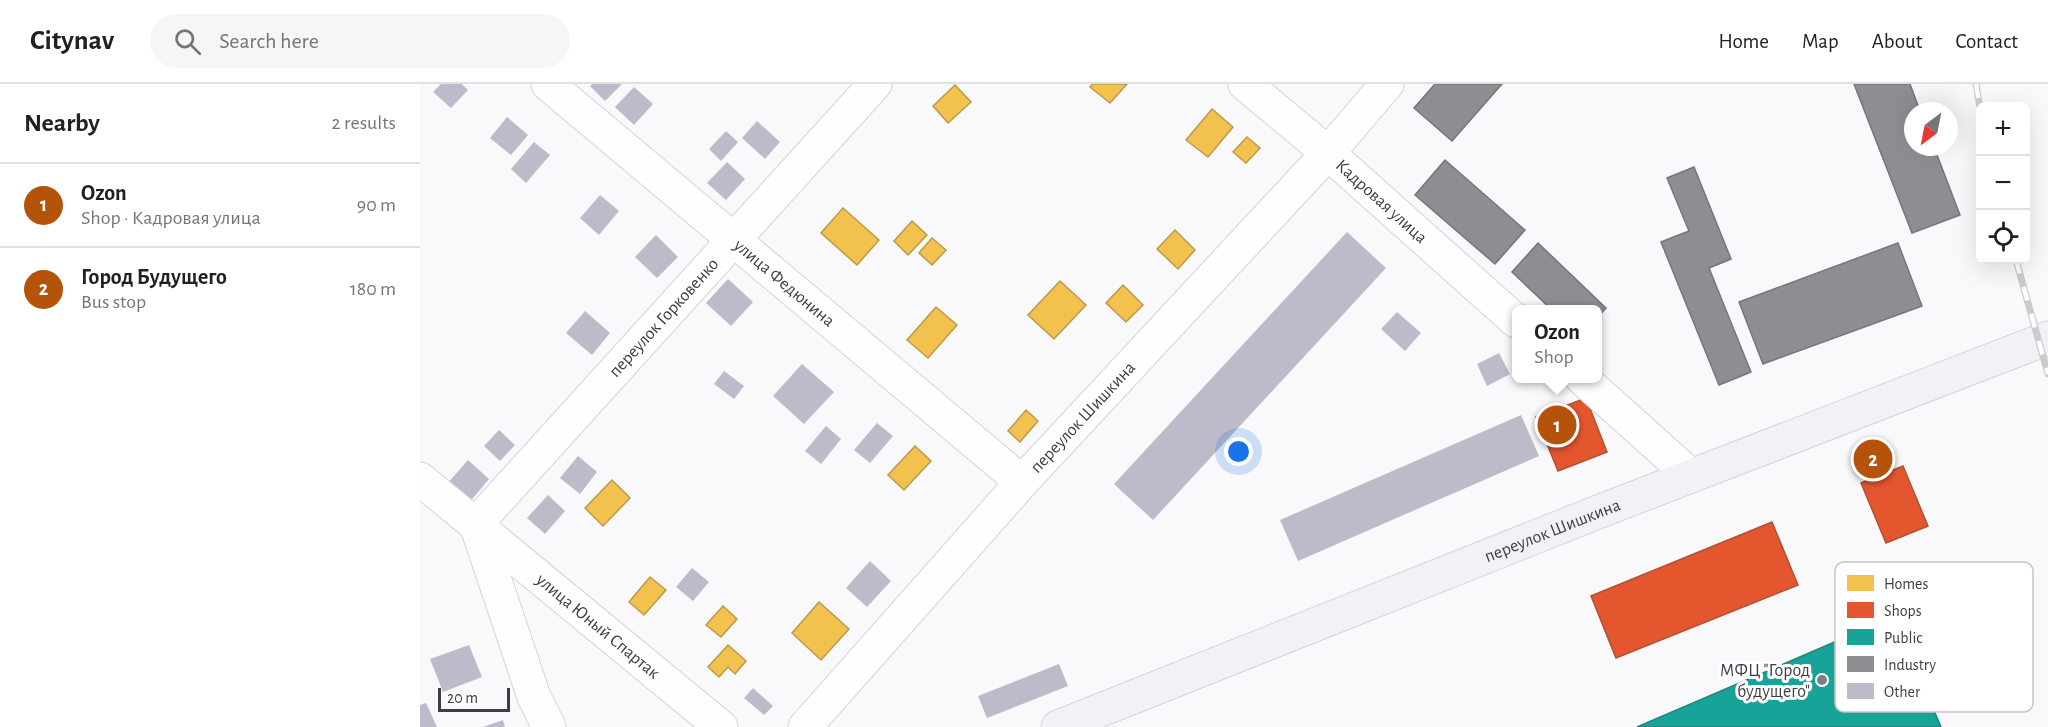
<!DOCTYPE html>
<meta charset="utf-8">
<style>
:root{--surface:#fff;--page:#f6f6f6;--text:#202124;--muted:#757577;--line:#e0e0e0;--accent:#b45309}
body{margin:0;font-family:"Alegreya Sans",sans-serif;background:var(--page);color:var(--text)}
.controls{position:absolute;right:18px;top:18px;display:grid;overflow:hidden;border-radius:9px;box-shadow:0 6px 24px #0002}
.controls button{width:54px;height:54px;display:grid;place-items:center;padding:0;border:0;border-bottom:2px solid var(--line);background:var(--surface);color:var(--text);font:30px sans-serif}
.compass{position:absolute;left:1484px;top:18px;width:54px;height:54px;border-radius:50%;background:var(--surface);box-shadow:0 6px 24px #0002;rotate:212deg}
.scale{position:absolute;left:18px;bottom:15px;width:72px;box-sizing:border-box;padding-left:6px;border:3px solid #3e3c44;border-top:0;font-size:16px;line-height:21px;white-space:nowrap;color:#3e3c44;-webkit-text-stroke:4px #fff;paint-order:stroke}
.you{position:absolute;left:819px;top:368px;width:21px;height:21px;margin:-15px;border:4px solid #fff;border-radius:50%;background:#1a73e8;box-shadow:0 0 0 9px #1a73e833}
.badge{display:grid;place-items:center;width:39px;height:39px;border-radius:50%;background:var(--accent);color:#fff;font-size:20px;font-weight:700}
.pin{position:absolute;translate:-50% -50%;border:3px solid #fff;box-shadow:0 2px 6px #0006}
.popup{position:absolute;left:1092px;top:221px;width:90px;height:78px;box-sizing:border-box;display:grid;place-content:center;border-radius:9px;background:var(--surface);filter:drop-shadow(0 2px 4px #0005);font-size:20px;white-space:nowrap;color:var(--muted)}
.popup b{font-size:22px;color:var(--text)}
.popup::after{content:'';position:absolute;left:50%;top:100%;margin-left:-12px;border:12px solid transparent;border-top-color:var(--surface)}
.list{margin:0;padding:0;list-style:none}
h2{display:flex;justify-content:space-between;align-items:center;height:78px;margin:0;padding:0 24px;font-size:26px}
h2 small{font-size:20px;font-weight:400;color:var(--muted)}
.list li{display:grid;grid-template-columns:39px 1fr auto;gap:18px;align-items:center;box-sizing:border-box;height:84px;padding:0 24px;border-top:2px solid var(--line)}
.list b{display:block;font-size:22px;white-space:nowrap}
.list p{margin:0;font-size:20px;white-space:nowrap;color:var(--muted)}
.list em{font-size:20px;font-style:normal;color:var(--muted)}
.icon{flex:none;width:33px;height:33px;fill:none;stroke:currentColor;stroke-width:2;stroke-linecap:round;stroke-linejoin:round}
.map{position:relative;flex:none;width:1628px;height:643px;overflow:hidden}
header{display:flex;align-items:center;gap:36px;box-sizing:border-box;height:84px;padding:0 30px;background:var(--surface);border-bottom:2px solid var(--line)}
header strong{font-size:28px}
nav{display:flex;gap:33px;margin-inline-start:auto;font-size:21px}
.search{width:420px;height:54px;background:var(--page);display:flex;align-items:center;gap:15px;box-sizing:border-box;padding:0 21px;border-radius:33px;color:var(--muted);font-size:22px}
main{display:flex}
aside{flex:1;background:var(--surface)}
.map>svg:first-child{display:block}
.green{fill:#e5dbfc}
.water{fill:#bdaee0}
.homes{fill:#f2c14e;stroke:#bc994b;stroke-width:1.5}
.shops{fill:#e4572e;stroke:#b24f35;stroke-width:1.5}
.public{fill:#17a398;stroke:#23847f;stroke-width:1.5}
.industry{fill:#8d8d92;stroke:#75757b;stroke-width:1.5}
.building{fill:#bfbac9}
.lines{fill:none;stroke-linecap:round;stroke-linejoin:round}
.minor-casing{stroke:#d4d3d8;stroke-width:35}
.major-casing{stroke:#d6d6d8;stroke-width:35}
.minor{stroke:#fefefe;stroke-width:33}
.major{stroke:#f3f1f7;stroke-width:33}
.rail-casing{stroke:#cccccd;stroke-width:7}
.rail{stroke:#fff;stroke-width:4.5;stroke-dasharray:14;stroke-linecap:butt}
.poi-dot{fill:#7f7e84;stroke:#fff;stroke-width:2}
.labels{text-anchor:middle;stroke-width:6;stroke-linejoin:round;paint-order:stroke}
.street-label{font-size:18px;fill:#3e3c44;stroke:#fff}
.poi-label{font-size:18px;fill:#3e3c44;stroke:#fff;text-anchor:end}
.key{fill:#fff;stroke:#c5c4c7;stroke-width:1.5}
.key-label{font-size:16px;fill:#3e3c44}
</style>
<header>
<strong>Citynav</strong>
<div class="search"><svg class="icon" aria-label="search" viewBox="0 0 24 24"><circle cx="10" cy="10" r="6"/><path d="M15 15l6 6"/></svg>Search here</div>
<nav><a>Home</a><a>Map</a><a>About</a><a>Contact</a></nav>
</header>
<main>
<aside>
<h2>Nearby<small>2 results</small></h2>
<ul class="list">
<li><span class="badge">1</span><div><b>Ozon</b><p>Shop · Кадровая улица</p></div><em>90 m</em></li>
<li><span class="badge">2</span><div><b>Город Будущего</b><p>Bus stop</p></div><em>180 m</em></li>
</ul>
</aside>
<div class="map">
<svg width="1628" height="643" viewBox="0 0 1628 643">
<rect width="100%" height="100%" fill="#f9f8fb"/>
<path class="green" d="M1527,507C1531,509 1537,510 1541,512C1564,530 1532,560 1511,558C1508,558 1505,555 1502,554C1497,551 1492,546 1491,540C1484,519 1512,511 1527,507Z"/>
<path class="water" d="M1545 608a19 19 0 1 1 38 0a19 19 0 1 1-38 0Z"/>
<path class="homes" d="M673,0H707L690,19L670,3Z
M535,1L551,18L528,39L513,22Z
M792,25L813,43L788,73L766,56Z
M827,53L840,64L826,79L813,68Z
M423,124L459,156L437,181L401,149Z
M492,137L507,151L488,171L474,157Z
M755,146L775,166L758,185L737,165Z
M512,154L526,166L512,181L499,169Z
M640,197L666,221L634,255L608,231Z
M703,201L723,221L706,238L686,219Z
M516,223L537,241L508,274L487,256Z
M606,326L618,337L600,358L588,347Z
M495,362L511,377L484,406L468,391Z
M192,396L210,414L183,442L165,424Z
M230,493L246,506L224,531L209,518Z
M399,518L429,545L401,576L372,549Z
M303,522L317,535L301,553L286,541Z
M308,561L326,577L315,590L308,583L299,593L288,583Z"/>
<path class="shops" d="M1166,314L1187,368L1138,387L1116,333Z
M1483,382L1508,442L1466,459L1441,399Z
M1352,438L1378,501L1196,574L1171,512Z"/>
<path class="public" d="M1454,541L1479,600L1499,591L1521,643H1217Z"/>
<path class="industry" d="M1015,0H1082L1032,57L994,24Z
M1434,0H1490L1500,27H1493V63H1514L1540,131L1492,149Z
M1025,76L1105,146L1075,180L995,111Z
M1274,83L1311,175L1289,184L1331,288L1299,301L1241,158L1269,147L1247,94Z
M1118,159L1186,224L1178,233V226H1132L1092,188Z
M1478,159L1502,222L1343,280L1319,218Z"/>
<path class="building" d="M21,0H42L48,6L31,24L13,8Z
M173,0H202L185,17L170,2Z
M214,3L233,20L214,41L195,23Z
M87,33L108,51L91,71L70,54Z
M337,37L360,58L345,75L322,54Z
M306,47L318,58L301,77L289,65Z
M114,58L130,71L106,99L91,85Z
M307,78L325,95L306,116L287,99Z
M180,111L199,127L179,151L160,134Z
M927,148L966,184L733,436L694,400Z
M236,151L258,173L237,194L215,173Z
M308,195L333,218L311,242L286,219Z
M165,227L190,249L172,271L146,249Z
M977,228L1001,249L985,267L961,245Z
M1079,269L1090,290L1067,302L1057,280Z
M382,280L414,308L384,340L353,312Z
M304,287L324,302L314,315L294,300Z
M1101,331L1119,372L878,477L860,436Z
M457,339L473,352L450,379L434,366Z
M406,342L421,355L401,380L385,367Z
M79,346L95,361L80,377L64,362Z
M158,372L177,388L160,410L140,394Z
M48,376L69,395L49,419L27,400Z
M128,411L145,427L125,450L107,434Z
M450,477L471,497L447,523L426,504Z
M272,484L289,498L273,517L256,503Z
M49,561L62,593L23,608L10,575Z
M639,580L648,602L567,634L558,612Z
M333,604L353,622L344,631L324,614Z
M6,619L17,643H0V621Z
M83,636L85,643H63Z"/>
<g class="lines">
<g class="minor-casing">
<g id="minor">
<path id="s1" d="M128,0L602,398"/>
<path id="s2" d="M825,0L908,69L1096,237"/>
<path d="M1162,294L1271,392"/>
<path id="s3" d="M0,395L301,643"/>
<path id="s4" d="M129,643L114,613L56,440L455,0"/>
<path id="s5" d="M385,643L602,398L908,69L967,0"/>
</g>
</g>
<g class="major-casing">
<g id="major">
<path id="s6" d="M638,643L1178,428L1628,254"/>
</g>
</g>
<use href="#minor" class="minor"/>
<use href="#major" class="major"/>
<g class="rail-casing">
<path id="rail" d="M1556,0L1560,24
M1596,176L1628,290"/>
</g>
<use href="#rail" class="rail"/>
</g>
<circle class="poi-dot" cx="1402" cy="596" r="6"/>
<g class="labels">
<g class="street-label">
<text dy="6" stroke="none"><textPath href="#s2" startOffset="180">Кадровая улица</textPath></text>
<text dy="6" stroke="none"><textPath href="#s1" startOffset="309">улица Федюнина</textPath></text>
<text dy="6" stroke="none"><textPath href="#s4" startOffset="495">переулок Горковенко</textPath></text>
<text dy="6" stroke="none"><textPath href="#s5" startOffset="416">переулок Шишкина</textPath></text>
<text dy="6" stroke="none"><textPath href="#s6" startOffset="532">переулок Шишкина</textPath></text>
<text dy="6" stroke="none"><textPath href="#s3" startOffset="231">улица Юный Спартак</textPath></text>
</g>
<g class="poi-label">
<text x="1390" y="592">МФЦ "Город<tspan x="1390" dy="21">будущего"</tspan></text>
</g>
</g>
<rect x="1415" y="478" width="198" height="150" rx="9" class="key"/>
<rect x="1427" y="491" width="27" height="16" fill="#f2c14e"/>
<rect x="1427" y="518" width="27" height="16" fill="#e4572e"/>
<rect x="1427" y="545" width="27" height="16" fill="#17a398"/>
<rect x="1427" y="572" width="27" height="16" fill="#8d8d92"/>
<rect x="1427" y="599" width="27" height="16" fill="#bfbac9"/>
<g class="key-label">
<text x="1464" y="505">Homes</text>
<text x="1464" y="532">Shops</text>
<text x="1464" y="559">Public</text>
<text x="1464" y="586">Industry</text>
<text x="1464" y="613">Other</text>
</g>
</svg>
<div class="controls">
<button>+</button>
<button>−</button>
<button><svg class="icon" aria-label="locate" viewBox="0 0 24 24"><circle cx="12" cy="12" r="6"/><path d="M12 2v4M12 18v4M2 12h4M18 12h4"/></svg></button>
</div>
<svg class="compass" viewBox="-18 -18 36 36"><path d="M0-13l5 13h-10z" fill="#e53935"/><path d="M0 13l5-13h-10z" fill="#757577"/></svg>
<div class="scale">20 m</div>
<div class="you"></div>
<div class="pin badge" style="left:1137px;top:341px">1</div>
<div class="popup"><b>Ozon</b>Shop</div>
<div class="pin badge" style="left:1453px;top:375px">2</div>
</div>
</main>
